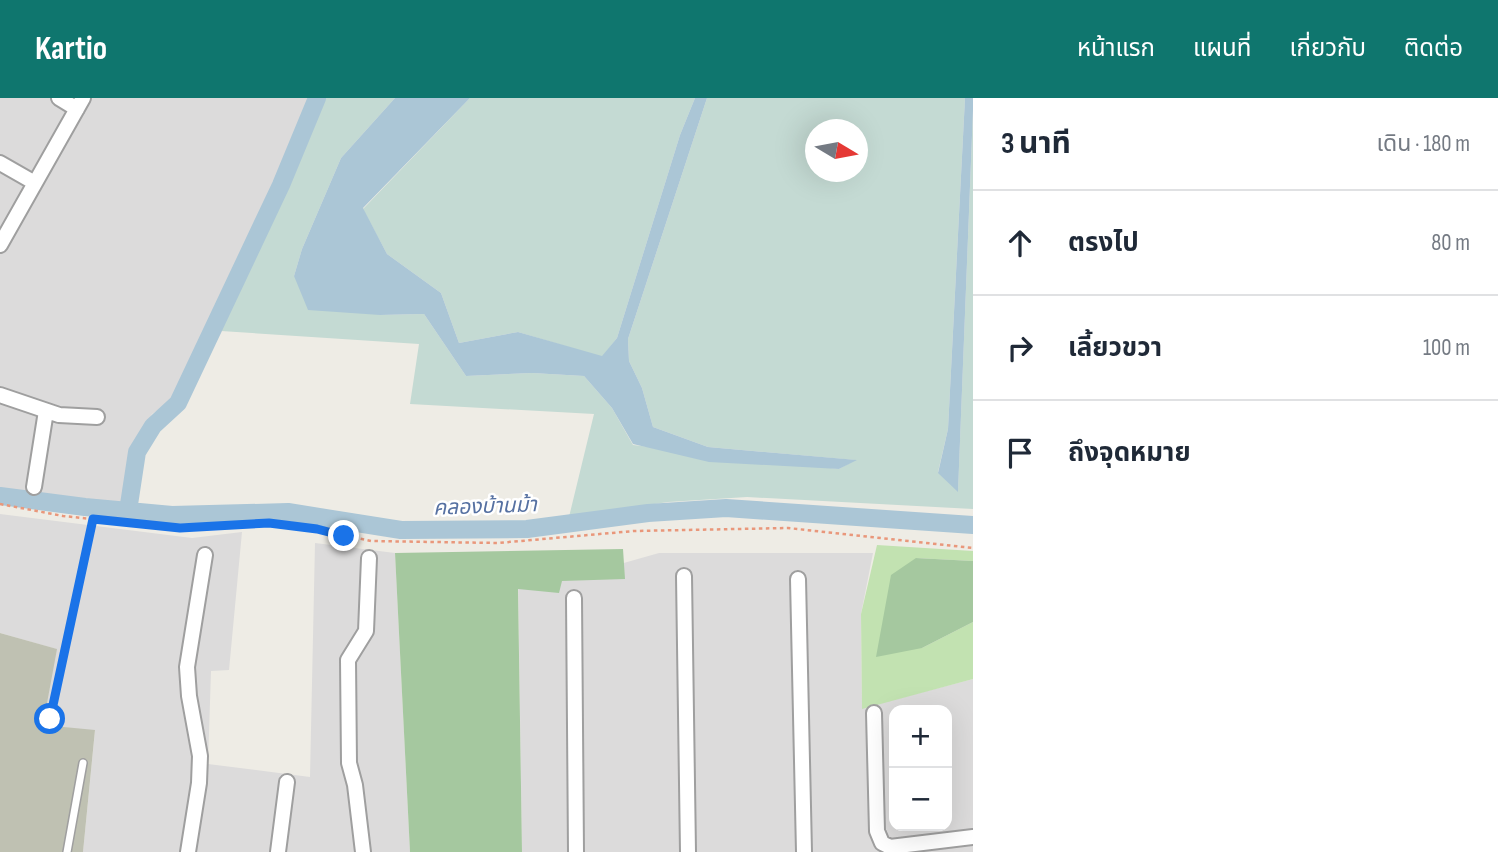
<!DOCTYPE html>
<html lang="th">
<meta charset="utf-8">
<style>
:root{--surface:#fff;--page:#f2f2f3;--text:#1f2937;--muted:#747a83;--line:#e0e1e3;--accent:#0f766e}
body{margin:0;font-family:"Sofia Sans Condensed","Noto Sans Thai",sans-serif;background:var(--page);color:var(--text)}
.controls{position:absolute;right:21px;bottom:21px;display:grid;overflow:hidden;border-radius:14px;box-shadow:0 7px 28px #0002}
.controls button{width:63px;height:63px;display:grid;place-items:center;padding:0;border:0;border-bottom:2px solid var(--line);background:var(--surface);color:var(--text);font:35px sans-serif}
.compass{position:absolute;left:805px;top:21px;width:63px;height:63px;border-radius:50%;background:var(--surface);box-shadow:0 7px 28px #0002;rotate:100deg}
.stop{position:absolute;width:21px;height:21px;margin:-16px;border:5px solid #1a73e8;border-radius:50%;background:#fff}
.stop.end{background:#1a73e8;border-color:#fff;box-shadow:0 2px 7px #0008}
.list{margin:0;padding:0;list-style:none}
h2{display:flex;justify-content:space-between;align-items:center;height:91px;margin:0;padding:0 28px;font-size:30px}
h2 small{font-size:23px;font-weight:400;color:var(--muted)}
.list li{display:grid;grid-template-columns:46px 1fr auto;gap:21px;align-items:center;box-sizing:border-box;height:105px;padding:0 28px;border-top:2px solid var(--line)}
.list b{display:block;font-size:26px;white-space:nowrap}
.list em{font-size:23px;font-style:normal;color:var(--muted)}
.icon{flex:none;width:38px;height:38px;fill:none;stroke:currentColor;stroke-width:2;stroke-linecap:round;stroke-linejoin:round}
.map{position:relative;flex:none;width:973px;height:754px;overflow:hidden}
header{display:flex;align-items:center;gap:42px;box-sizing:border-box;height:98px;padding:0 35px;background:var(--accent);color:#fff}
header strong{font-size:33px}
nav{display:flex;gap:38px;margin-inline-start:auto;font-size:24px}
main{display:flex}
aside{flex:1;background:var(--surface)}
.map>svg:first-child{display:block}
.residential{fill:#dcdbdb;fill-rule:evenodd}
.construction{fill:#bfc1b2}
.grass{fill:#c2e2b1}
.forest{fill:#a5c89f}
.wetland{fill:#c4dad3;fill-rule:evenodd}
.water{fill:#abc6d6}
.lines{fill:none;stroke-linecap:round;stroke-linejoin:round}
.canal{stroke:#abc6d6;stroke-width:18}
.lane-casing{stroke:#9f9f9f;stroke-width:10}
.street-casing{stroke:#9f9f9f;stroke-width:18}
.path{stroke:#e9977b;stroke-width:2.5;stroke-dasharray:3.5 3.5;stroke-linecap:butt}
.lane{stroke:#fff;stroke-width:7}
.street{stroke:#fff;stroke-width:14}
.route{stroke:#1a73e8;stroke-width:9}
.labels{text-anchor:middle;stroke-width:5;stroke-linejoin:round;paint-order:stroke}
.water-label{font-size:21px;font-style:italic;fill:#5671a2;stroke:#fff}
</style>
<header>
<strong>Kartio</strong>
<nav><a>หน้าแรก</a><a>แผนที่</a><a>เกี่ยวกับ</a><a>ติดต่อ</a></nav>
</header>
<main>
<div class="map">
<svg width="973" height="754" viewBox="0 0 973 754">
<rect width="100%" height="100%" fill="#eeece5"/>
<path class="residential" d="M0,0H309L300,30L270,100L206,229L175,301L152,316L136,342L120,408L0,392Z
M0,416L192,440L242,434L229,572L211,573L208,666L310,679L315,445L395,455L410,754H83L95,633L43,627L56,551L0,535Z
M659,455H873L861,516L862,610L973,581V754H522L518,478L599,472ZM894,612H947V728H894Z"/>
<path class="construction" d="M0,535L57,551L43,627L95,632L83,754H0Z"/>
<path class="grass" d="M877,447L973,453V463L916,460L922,550L973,524V581L862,611L861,516Z"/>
<path class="forest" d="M623,451L625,481L562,483L559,495L518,491L522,754H410L395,455Z
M916,460L973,463V524L922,550L876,559L891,477Z"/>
<path class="wetland" d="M325,0H395L341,60L302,151L294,178L380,217L424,216L466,278L532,275L584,278L612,310L633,347L839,371L855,362L708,349L653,329L642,290L629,263L628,241L707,0H965L948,331L938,374L958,393L973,12V411L747,399L668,404L569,419L594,316L410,306L419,246L221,233ZM816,32H858V74H816Z
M470,0H695L680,37L617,240L602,259L518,234L459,245L441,195L387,156L363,111Z"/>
<path class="water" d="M395,0H470L363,110L387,156L441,195L459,245L518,234L602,258L617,240L680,37L695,0H707L628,241L629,263L642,290L653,329L708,349L857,362L839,371L709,364L633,346L612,310L584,278L532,275L466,278L424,216L380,217L308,212L294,178L302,151L341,60Z
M965,0H973V12L958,394L938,375L948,331Z"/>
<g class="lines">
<path class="canal" d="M0,398L85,409L172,417L288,414L401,432L527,431L648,415L726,410L973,427
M128,413L137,354L153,328L178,305L281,87L317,0"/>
<g class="lane-casing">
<path id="lane" d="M67,754L83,665"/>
</g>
<g class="street-casing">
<path id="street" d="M59,0L77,11
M0,65L35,85
M0,147L83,0
M0,297L59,317L97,319
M34,389L46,313
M684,478L688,754
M798,481L804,754
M574,500L576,754
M874,615L877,733L882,745L890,749L973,739
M188,754L199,685L200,658L189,598L187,569L205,457
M278,754L287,684
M363,754L355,687L349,665L348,562L366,533L369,460"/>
</g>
<path class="path" d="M0,406L63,418L180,430L269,425L317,431L371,443L498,445L634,433L788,430L973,450
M50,621L93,423"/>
<use href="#lane" class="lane"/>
<use href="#street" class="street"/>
</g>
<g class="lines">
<path class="route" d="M50,621L93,421L180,430L269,425L317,431L344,438"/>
</g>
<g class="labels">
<g class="water-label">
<text transform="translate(485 408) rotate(-2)" y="7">คลองบ้านม้า</text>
</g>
</g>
</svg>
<div class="controls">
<button>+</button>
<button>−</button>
</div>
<svg class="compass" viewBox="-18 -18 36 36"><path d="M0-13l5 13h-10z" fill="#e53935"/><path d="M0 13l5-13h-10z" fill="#747a83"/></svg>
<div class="stop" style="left:50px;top:621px"></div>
<div class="stop end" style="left:344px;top:438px"></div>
</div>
<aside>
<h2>3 นาที<small>เดิน · 180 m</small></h2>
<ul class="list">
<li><svg class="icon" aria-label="ahead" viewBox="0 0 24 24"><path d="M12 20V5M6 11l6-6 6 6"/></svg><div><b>ตรงไป</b></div><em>80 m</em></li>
<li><svg class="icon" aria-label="right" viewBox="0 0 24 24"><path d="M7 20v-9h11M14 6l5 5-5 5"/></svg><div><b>เลี้ยวขวา</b></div><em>100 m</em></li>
<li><svg class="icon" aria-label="arrive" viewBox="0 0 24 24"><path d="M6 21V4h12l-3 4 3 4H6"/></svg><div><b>ถึงจุดหมาย</b></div></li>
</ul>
</aside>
</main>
